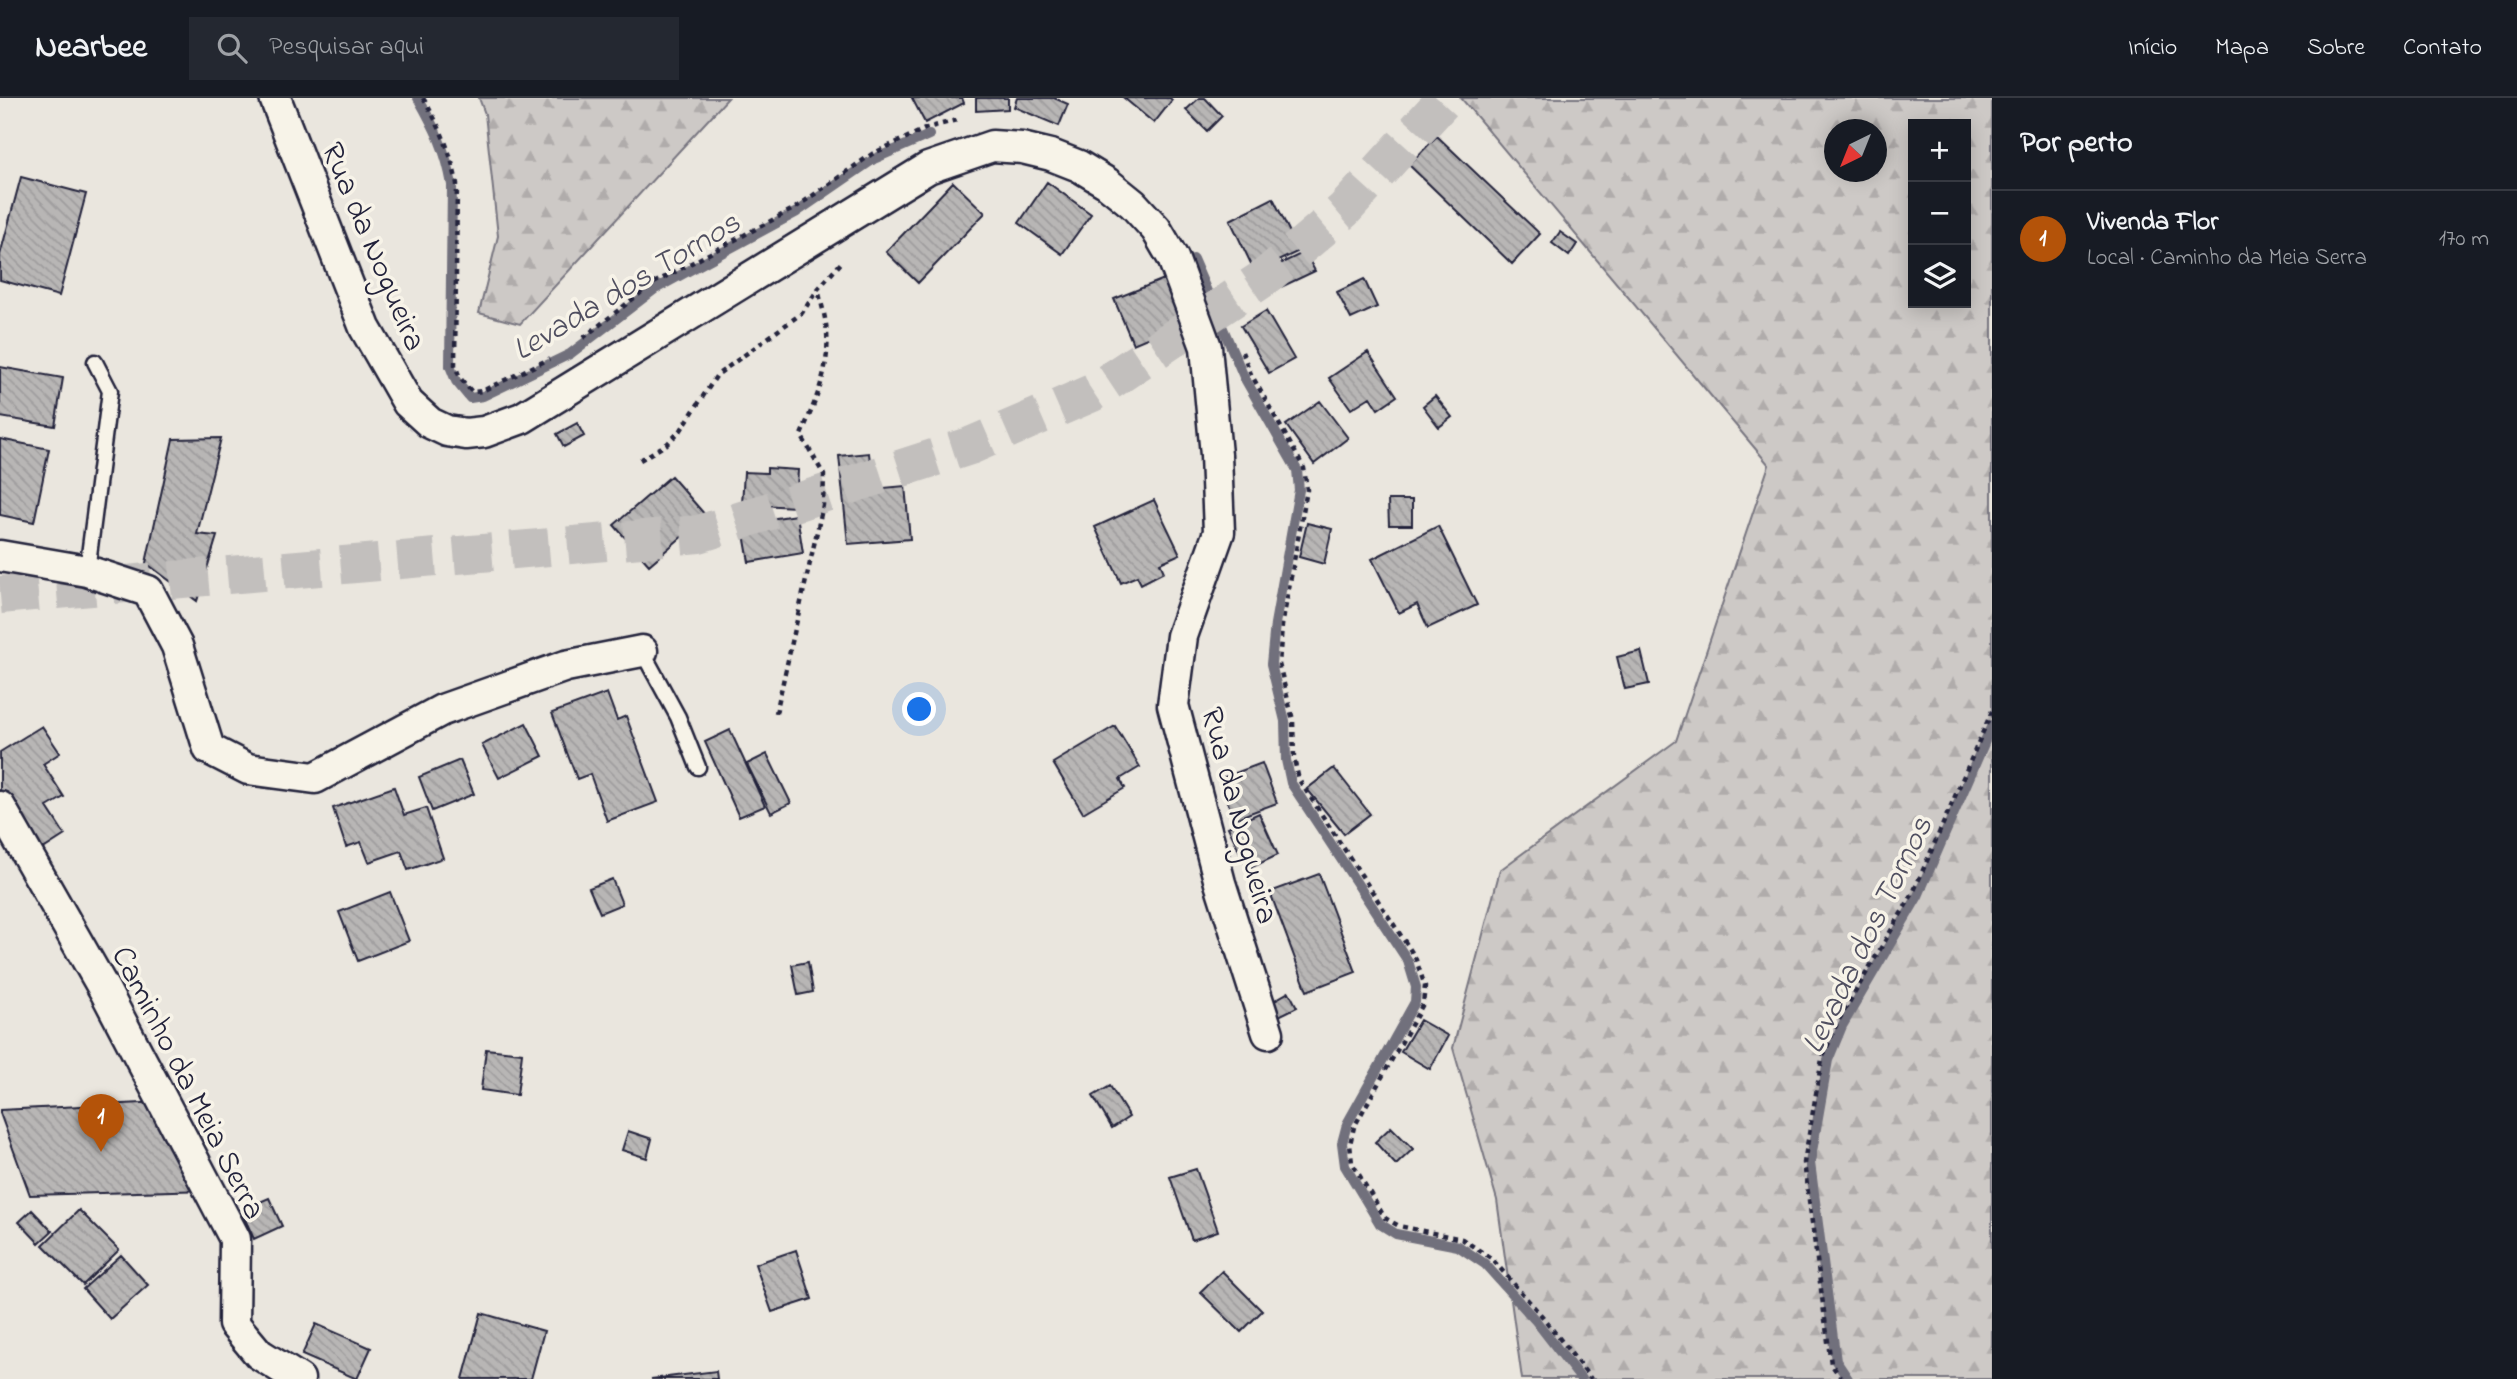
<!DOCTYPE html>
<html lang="pt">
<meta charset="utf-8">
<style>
:root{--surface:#171b24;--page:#242831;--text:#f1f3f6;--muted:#9ea1a6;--line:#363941;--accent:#b45309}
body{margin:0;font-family:"Indie Flower",sans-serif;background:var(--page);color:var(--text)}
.controls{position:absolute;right:21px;top:21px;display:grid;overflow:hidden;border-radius:0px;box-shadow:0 4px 18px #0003}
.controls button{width:63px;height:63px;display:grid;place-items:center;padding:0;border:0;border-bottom:2px solid var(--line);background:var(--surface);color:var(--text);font:35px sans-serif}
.compass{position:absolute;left:1824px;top:21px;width:63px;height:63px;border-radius:50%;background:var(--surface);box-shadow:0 4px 18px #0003;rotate:223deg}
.you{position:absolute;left:920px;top:612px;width:24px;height:24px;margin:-18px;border:5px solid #fff;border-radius:50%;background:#1a73e8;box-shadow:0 0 0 10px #1a73e833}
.badge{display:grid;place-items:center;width:46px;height:46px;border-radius:50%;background:var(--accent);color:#fff;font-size:23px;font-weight:700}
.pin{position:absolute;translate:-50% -58px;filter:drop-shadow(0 2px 4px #0008)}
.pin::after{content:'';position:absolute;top:37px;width:24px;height:21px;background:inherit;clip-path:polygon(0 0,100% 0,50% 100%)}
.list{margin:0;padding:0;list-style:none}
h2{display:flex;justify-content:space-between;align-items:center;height:91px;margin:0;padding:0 28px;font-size:30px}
h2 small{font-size:23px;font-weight:400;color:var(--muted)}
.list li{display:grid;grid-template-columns:46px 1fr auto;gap:21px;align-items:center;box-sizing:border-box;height:98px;padding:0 28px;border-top:2px solid var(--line)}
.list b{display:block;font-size:26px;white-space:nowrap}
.list p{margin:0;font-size:23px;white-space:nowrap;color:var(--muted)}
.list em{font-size:23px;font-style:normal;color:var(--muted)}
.icon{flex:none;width:38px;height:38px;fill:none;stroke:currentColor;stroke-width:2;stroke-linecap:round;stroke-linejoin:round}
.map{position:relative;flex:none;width:1992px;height:1281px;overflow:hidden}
header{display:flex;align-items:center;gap:42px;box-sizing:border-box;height:98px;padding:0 35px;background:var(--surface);border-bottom:2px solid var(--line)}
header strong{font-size:33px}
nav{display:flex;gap:38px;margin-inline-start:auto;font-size:24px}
.search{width:490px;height:63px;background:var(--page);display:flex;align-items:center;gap:18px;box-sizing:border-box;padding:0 24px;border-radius:0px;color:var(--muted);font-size:26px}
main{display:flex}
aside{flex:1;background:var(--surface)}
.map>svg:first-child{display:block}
.forest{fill:url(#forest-firs);stroke:#787680;stroke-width:2;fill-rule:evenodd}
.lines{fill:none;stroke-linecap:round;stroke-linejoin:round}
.stream{stroke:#716f7b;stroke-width:10}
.building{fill:url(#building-back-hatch);stroke:#22223b;stroke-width:2}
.primary-tunnel{stroke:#c2bfbd;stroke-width:38;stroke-dasharray:38 19;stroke-linecap:butt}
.lane-casing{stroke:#22223b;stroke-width:19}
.street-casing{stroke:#22223b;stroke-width:35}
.path{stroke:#22223b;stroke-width:4.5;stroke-dasharray:5 5;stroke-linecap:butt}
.lane{stroke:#f7f3e8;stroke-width:14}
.street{stroke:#f7f3e8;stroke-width:30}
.labels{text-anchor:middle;stroke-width:7;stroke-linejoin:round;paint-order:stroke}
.street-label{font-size:32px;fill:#22223b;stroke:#f7f3e8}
.water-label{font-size:33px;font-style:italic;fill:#504f60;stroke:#f7f3e8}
</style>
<header>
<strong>Nearbee</strong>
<div class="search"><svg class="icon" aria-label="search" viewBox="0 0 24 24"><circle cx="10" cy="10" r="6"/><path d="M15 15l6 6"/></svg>Pesquisar aqui</div>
<nav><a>Início</a><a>Mapa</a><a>Sobre</a><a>Contato</a></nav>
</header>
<main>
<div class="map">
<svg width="1992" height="1281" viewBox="0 0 1992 1281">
<defs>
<pattern id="forest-firs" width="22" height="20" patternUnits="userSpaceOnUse" patternTransform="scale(1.75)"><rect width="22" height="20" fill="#cdc9c6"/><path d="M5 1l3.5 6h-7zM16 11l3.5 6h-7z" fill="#b0acab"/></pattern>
<pattern id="building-back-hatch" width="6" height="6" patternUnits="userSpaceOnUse" patternTransform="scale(1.75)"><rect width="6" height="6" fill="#b8b6b5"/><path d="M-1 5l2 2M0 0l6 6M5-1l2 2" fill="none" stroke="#9e9c9d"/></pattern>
</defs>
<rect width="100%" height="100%" fill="#eae6de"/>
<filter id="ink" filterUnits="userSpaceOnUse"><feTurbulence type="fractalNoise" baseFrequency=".0143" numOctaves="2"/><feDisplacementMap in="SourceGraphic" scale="14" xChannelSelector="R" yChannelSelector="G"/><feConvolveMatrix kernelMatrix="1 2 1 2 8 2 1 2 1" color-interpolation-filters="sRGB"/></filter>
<g filter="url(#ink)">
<path class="forest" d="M479,0H728L520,226L479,215L498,138L485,16Z
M1461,0H1992V1281H1522L1497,1102L1453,950L1500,772L1676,643L1769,367ZM1913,26H1966V205H1913ZM1834,32H1876V74H1834Z"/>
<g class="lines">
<path class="stream" d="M418,0C435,30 446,52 452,87L450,268L456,283L470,300L483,298L570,256L655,191L797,114L874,61L929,37
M1193,161L1244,279L1297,372L1299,392L1275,526L1271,566L1285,623L1286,662L1291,685L1408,863L1416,889L1415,904L1347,1026L1342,1045L1345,1068L1380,1126L1396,1136L1458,1148L1485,1166L1536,1223L1581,1281
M1848,1281L1836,1263L1810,1065L1828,962L1842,928L1918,798L1992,627"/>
</g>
<path class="building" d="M912,0H962L964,5L925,25Z
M976,0H1008V11L976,13Z
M1017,0H1054L1068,6L1059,28L1014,9Z
M1124,0H1170L1172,2L1154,25Z
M1199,0H1205L1222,18L1207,33L1186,12Z
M1437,38L1540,136L1512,166L1409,67Z
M21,79L86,96L59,198L0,182V157Z
M953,84L985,115L918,185L886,154Z
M1047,84L1091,116L1062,156L1019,125Z
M1273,100L1299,153L1255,174L1230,122Z
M1560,134L1577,146L1569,158L1552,145Z
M1305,154L1315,173L1277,191L1267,172Z
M1164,181L1183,225L1133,246L1114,201Z
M1364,181L1377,209L1351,221L1337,194Z
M1266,213L1294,261L1269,275L1241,228Z
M1368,254L1397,298L1378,311L1370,299L1351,311L1329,280Z
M0,269L63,280L55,328L0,319Z
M1435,298L1452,319L1439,329L1423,308Z
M1320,303L1348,340L1314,366L1286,327Z
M577,325L584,338L564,349L557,336Z
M221,340L197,436L217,438L197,503L146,465L173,341Z
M0,341L49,351L34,424L0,417Z
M869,355L873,391L905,388L910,441L848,446L839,358Z
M767,370L798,372L796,409L742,406L744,374L767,375Z
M671,378L706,418L649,467L614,427Z
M1154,402L1180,456L1160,465L1164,474L1141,486L1137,478L1121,485L1095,429Z
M1388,402H1412V427H1389Z
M797,417L803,455L749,464L742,425Z
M1307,425L1332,431L1324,466L1299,459Z
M1438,428L1477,507L1428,530L1417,506L1399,515L1372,461Z
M1641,553L1649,586L1625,591L1617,559Z
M607,595L617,622L626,618L658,704L607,723L590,676L577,681L552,615Z
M526,625L543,658L499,680L482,647Z
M42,628L60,655L43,666L64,699L47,709L65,737L40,753L0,692V654Z
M1115,628L1140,669L1120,681L1125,690L1083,715L1053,665Z
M730,632L765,708L739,719L705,644Z
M767,656L791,705L771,715L747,666Z
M460,662L474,696L432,713L419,679Z
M1262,665L1277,705L1234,721L1219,681Z
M1334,670L1370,716L1344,736L1307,691Z
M394,689L404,717L426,710L443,760L408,772L401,753L369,764L361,744L346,749L333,710Z
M1259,715L1278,757L1248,771L1228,729Z
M1319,776L1356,874L1307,893L1270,794Z
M612,781L622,806L600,815L589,790Z
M390,794L409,843L358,863L339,814Z
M808,864L813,894L798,897L792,867Z
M1289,894L1297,909L1275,920L1268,906Z
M1420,922L1448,938L1430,971L1401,954Z
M486,951L522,955L517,997L481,992Z
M1110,988L1129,1019L1112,1030L1093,998Z
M163,1004L208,1092L30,1097L0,1015V1012Z
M1391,1029L1413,1051L1396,1067L1375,1044Z
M628,1033L652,1041L647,1060L622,1052Z
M1196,1071L1218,1133L1192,1142L1170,1079Z
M269,1100L282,1128L254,1141L241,1112Z
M32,1112L52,1133L39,1145L19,1124Z
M79,1112L119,1152L83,1187L43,1147Z
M796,1152L812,1201L772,1214L755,1166Z
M121,1157L148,1187L110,1221L83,1191Z
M1222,1173L1262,1213L1241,1234L1200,1194Z
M481,1215L544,1233L531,1281H463Z
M316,1226L371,1250L357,1281L302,1257Z
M716,1273L717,1281H651Z"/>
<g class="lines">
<path class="primary-tunnel" d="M0,497L699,436L970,348L1092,295L1264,180L1344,112L1446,0"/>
<g class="lane-casing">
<path id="lane" d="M87,473L110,293L95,264
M642,553L678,619L698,669"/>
</g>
<g class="street-casing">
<path id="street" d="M275,0L365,230L408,305L430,325L447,333L466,336L484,334L522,320L928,70L992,48L1022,50L1051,57L1079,68L1107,85L1133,106L1156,131L1173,160L1206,249L1216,357L1219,434L1182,538L1173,607L1220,785L1268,935
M0,458L87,473L148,493L177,548L209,651L248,671L315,680L442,612L566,568L642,553
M0,709L105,893L235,1141L234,1226L259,1256L299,1281"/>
</g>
<path class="path" d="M423,0C440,28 451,54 457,86L455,267L460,280L472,294L482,293L549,261
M583,240L652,186L795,110L872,56L927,30L957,22
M1242,254L1251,276L1304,370L1307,392L1282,528L1279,566L1293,622L1294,661L1299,682L1415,859L1425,888L1423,906L1354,1029L1350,1046L1352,1065L1385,1120L1399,1128L1462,1141L1491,1160L1542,1218L1591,1281
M640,362L667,346L681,332L717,277L802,215L818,191L841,165
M776,615L823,407L824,377L801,337C815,304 830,272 827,235C826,220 821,205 818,191
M1842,1281L1831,1266L1804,1065L1822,961L1837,925L1913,795L1992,613"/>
<use href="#lane" class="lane"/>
<use href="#street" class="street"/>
</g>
</g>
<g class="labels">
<g class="street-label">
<text transform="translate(375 148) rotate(67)" y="11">Rua da Nogueira</text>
<text transform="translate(1241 717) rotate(75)" y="11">Rua da Nogueira</text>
<text transform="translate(190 984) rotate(63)" y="11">Caminho da Meia Serra</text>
</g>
<g class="water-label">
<text transform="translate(625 186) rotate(-31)" y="12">Levada dos Tornos</text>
<text transform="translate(1865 836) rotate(-64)" y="12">Levada dos Tornos</text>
</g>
</g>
</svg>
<div class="controls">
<button>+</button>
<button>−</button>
<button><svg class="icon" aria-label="layers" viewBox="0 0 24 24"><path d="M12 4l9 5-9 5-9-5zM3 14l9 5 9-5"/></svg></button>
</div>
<svg class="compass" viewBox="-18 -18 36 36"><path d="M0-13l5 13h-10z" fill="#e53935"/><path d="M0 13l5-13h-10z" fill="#9ea1a6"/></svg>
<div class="you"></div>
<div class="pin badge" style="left:101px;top:1054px">1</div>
</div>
<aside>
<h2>Por perto<small></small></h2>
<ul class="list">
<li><span class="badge">1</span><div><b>Vivenda Flor</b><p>Local · Caminho da Meia Serra</p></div><em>170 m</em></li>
</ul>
</aside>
</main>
